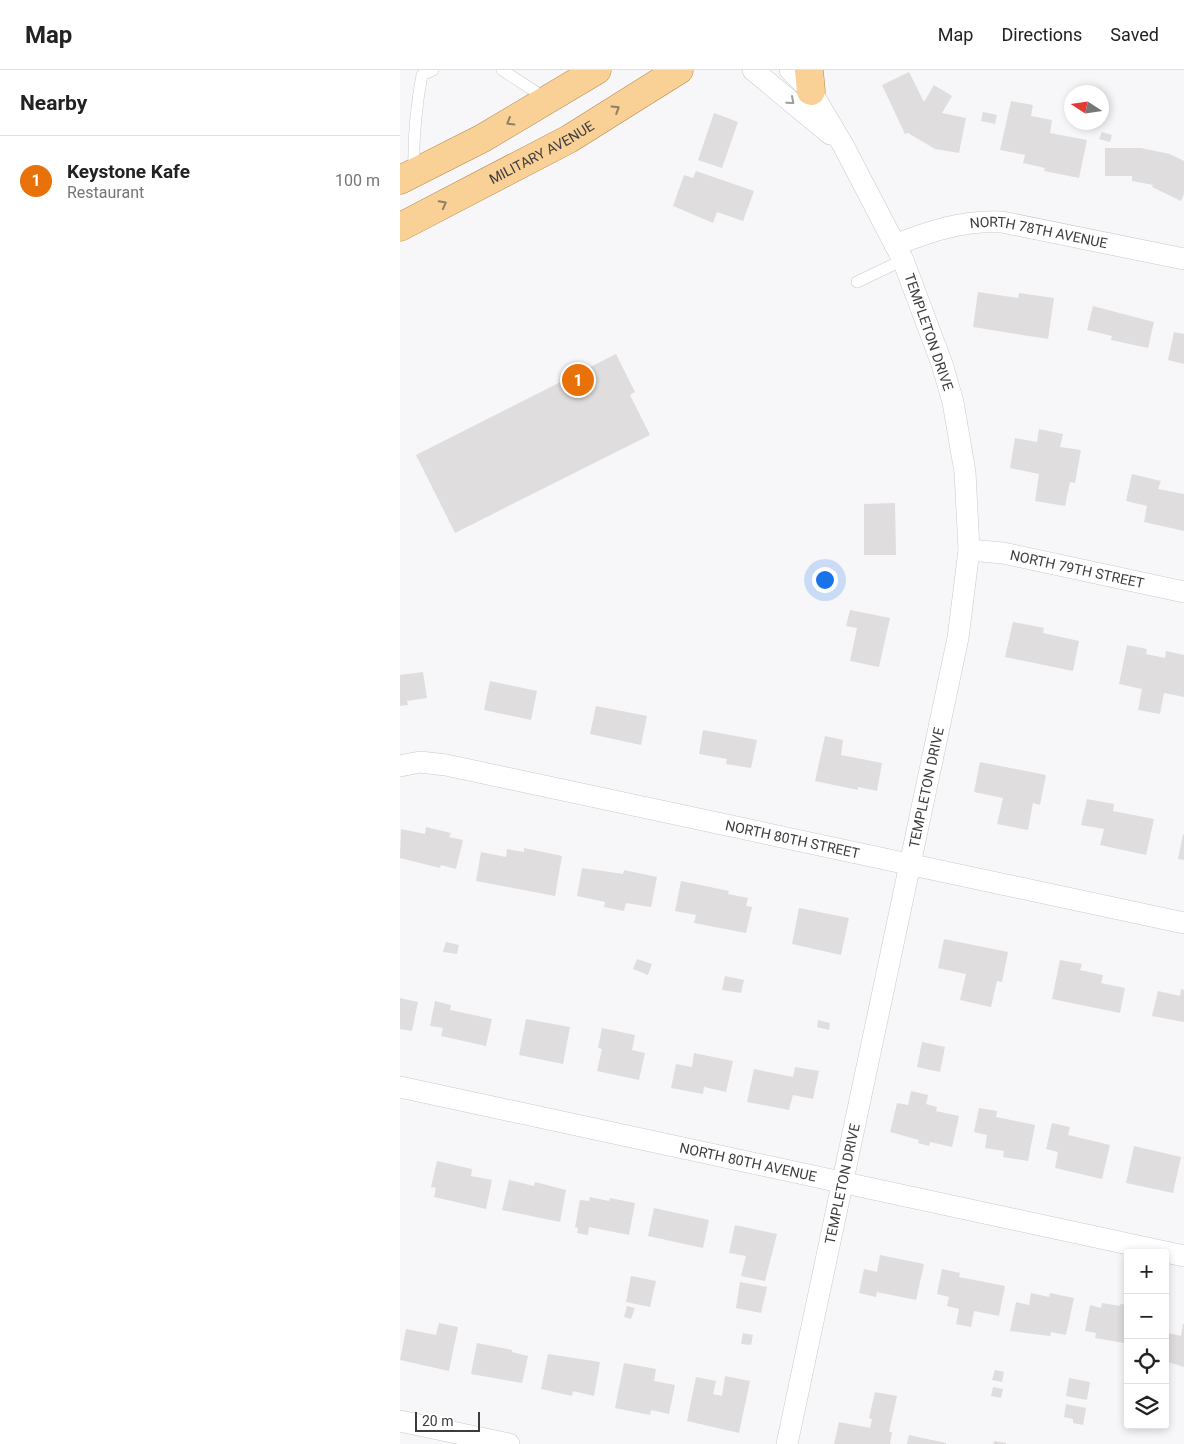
<!DOCTYPE html>
<meta charset="utf-8">
<style>
:root{--surface:#fff;--page:#f6f6f6;--text:#222;--muted:#767676;--line:#e0e0e0;--accent:#ea580c}
body{margin:0;font-family:Roboto,sans-serif;background:var(--page);color:var(--text)}
.controls{position:absolute;right:15px;bottom:15px;display:grid;overflow:hidden;border-radius:5px;box-shadow:0 2px 8px #0003}
.controls button{width:45px;height:45px;display:grid;place-items:center;padding:0;border:0;border-bottom:1px solid var(--line);background:var(--surface);color:var(--text);font:25px sans-serif}
.compass{position:absolute;left:664px;top:15px;width:45px;height:45px;border-radius:50%;background:var(--surface);box-shadow:0 2px 8px #0003;rotate:282deg}
.scale{position:absolute;left:15px;bottom:12px;width:65px;box-sizing:border-box;padding-left:5px;border:2px solid #3c3c3d;border-top:0;font-size:14px;line-height:18px;white-space:nowrap;color:#3c3c3d;-webkit-text-stroke:4px #fff;paint-order:stroke}
.you{position:absolute;left:424px;top:509px;width:18px;height:18px;margin:-12px;border:4px solid #fff;border-radius:50%;background:#1a73e8;box-shadow:0 0 0 8px #1a73e833}
.badge{display:grid;place-items:center;width:32px;height:32px;border-radius:50%;background:var(--accent);color:#fff;font-size:16px;font-weight:700}
.pin{position:absolute;translate:-50% -50%;border:2px solid #fff;box-shadow:0 1px 5px #0006}
.list{margin:0;padding:0;list-style:none}
h2{display:flex;justify-content:space-between;align-items:center;height:65px;margin:0;padding:0 20px;font-size:21px}
h2 small{font-size:16px;font-weight:400;color:var(--muted)}
.list li{display:grid;grid-template-columns:32px 1fr auto;gap:15px;align-items:center;box-sizing:border-box;height:90px;padding:0 20px;border-top:1px solid var(--line)}
.list b{display:block;font-size:19px;white-space:nowrap}
.list p{margin:0;font-size:16px;white-space:nowrap;color:var(--muted)}
.list em{font-size:16px;font-style:normal;color:var(--muted)}
.icon{flex:none;width:28px;height:28px;fill:none;stroke:currentColor;stroke-width:2;stroke-linecap:round;stroke-linejoin:round}
.map{position:relative;flex:none;width:784px;height:1374px;overflow:hidden}
header{display:flex;align-items:center;gap:30px;box-sizing:border-box;height:70px;padding:0 25px;background:var(--surface);border-bottom:1px solid var(--line)}
header strong{font-size:24px}
nav{display:flex;gap:28px;margin-inline-start:auto;font-size:18px}
main{display:flex}
aside{flex:1;background:var(--surface)}
.map>svg:first-child{display:block}
.building{fill:#dfddde}
.lines{fill:none;stroke-linecap:round;stroke-linejoin:round}
.service-casing{stroke:#c8c9ca;stroke-width:12}
.minor-casing{stroke:#c8c9ca;stroke-width:22}
.primary-casing{stroke:#b48849;stroke-width:29}
.service{stroke:#fff;stroke-width:11}
.minor{stroke:#fff;stroke-width:21}
.primary{stroke:#f9d095;stroke-width:28}
.oneway{stroke:#9e9e9e}
.oneway2{stroke:#917f65}
.labels{text-anchor:middle;stroke-width:4;stroke-linejoin:round;paint-order:stroke}
.street-label{font-size:14px;fill:#3c3c3d;stroke:#fff}
</style>
<header>
<strong>Map</strong>
<nav><a>Map</a><a>Directions</a><a>Saved</a></nav>
</header>
<main>
<aside>
<h2>Nearby<small></small></h2>
<ul class="list">
<li><span class="badge" style="background:#e8710a">1</span><div><b>Keystone Kafe</b><p>Restaurant</p></div><em>100 m</em></li>
</ul>
</aside>
<div class="map">
<svg width="784" height="1374" viewBox="0 0 784 1374">
<rect width="100%" height="100%" fill="#f7f7f9"/>
<path class="building" d="M509,2L524,32L534,15L552,26L542,43L566,48L559,83L535,79L508,63L505,64L482,15Z
M611,31L633,35L631,46L652,50L650,63L687,70L679,108L644,101L645,98L623,93L625,85L600,80Z
M583,42L597,45L595,54L581,51Z
M314,43L338,52L322,98L298,90Z
M702,62L712,65L710,72L699,69Z
M705,78H741L770,84L784,91V124L781,131L752,117L753,115L732,111V106H705Z
M296,101L354,121L343,151L317,142L313,153L273,136L284,105L293,108Z
M578,222L618,228L619,223L654,228L648,269L573,257Z
M693,236L754,252L748,278L711,270L712,266L687,260Z
M774,262L784,264V294L768,290Z
M216,284L235,322L230,325L250,365L55,463L16,385Z
M639,359L663,364L660,377L681,380L675,413L670,412L665,436L635,431L639,404L610,398L615,368L637,372Z
M732,404L761,411L758,419L784,424V461L744,452L747,436L726,431Z
M495,433L496,485H464V434Z
M450,540L490,548L479,597L450,591L457,558L446,556Z
M613,552L644,558L643,563L679,571L673,601L605,587Z
M727,575L747,579L746,584L765,588L766,581L784,585V627L764,623L760,644L738,640L742,619L719,614Z
M23,602L27,628L7,631L8,635L0,636V605Z
M90,611L137,621L131,650L84,640Z
M196,636L247,646L241,675L190,664Z
M303,660L357,670L351,698L326,694L327,689L299,684Z
M425,666L443,670L441,685L482,693L477,721L458,717V720L415,711Z
M580,692L646,705L640,735L633,733L628,760L597,754L603,728L574,722Z
M687,729L714,734L713,741L754,749L746,785L700,775L704,759L681,755Z
M26,757L51,763L49,767L63,770L56,799L41,795L40,798L0,788L1,759L25,764Z
M783,764L784,765V790L778,789Z
M124,778L162,786L155,826L76,811L81,782L106,787L107,779L124,782Z
M182,798L223,804L224,800L257,807L251,837L226,833L224,841L204,837L205,832L177,826Z
M281,811L329,821L328,824L348,828L346,836L352,837L346,863L294,853L296,845L275,841Z
M399,838L449,848L441,885L392,874Z
M544,869L608,882L602,912L597,911L591,937L560,930L566,904L538,898Z
M46,872L59,875L57,884L43,882Z
M237,889L252,894L248,905L233,899Z
M660,890L682,894L680,900L703,905L701,913L725,918L720,943L652,929Z
M325,906L344,910L341,923L322,920Z
M781,919L784,920V952L752,946L758,921L780,926Z
M0,928L18,932L12,961L0,959Z
M35,931L51,935L50,940L92,949L86,976L41,966L43,958L30,956Z
M126,949L170,957L163,994L119,985Z
M418,950L430,953L429,960L417,957Z
M202,958L235,965L232,980L245,983L239,1010L197,1001L202,979L198,978Z
M522,972L545,977L540,1002L517,997Z
M294,983L333,991L326,1022L304,1017L303,1024L271,1018L276,994L292,997Z
M395,997L419,1001L413,1029L393,1025L389,1040L347,1032L354,999L393,1007Z
M511,1021L528,1025L526,1034L537,1037L536,1041L559,1046L552,1077L530,1072L529,1076L518,1073L519,1070L490,1062L497,1033L508,1035Z
M579,1038L597,1041L596,1047L635,1055L628,1091L603,1087L604,1081L585,1078L587,1065L574,1062Z
M652,1053L670,1057L668,1065L710,1075L702,1109L655,1098L658,1082L646,1079Z
M734,1076L781,1087L773,1123L726,1113Z
M37,1091L72,1099L71,1106L92,1110L86,1139L34,1127L36,1118L31,1117Z
M109,1110L134,1116L135,1112L166,1120L160,1152L102,1140Z
M190,1127L209,1131L210,1128L235,1133L229,1165L189,1157L188,1165L177,1163L178,1158L175,1157L180,1130L189,1131Z
M254,1138L309,1150L303,1178L248,1166Z
M335,1155L377,1164L365,1211L341,1206L346,1186L329,1183Z
M480,1185L524,1194L516,1230L477,1222L476,1227L459,1223L464,1199L477,1202Z
M542,1199L560,1203L559,1207L605,1216L599,1246L574,1241L571,1257L556,1254L559,1239L547,1236L549,1227L537,1224Z
M231,1206L256,1211L250,1237L226,1232Z
M340,1212L367,1217L361,1243L336,1238Z
M631,1223L649,1227L650,1223L674,1228L666,1265L651,1262L650,1266L610,1261L616,1232L629,1235Z
M702,1233L720,1236V1234L728,1235V1272L724,1271V1273L695,1268L696,1263L685,1261L690,1235L701,1238Z
M227,1236L235,1238L231,1249L224,1247Z
M39,1253L58,1257L49,1301L0,1290L6,1259L36,1265Z
M783,1254H784V1297L765,1291L768,1263L781,1266Z
M343,1263L353,1265L351,1275L341,1274Z
M77,1273L112,1280V1282L128,1286L122,1313L71,1304Z
M148,1284L200,1292L194,1326L173,1321L172,1326L141,1319Z
M224,1293L256,1299L254,1311L275,1315L269,1344L251,1340L250,1345L215,1338Z
M595,1300L604,1302L602,1312L592,1310Z
M325,1306L350,1311L339,1363L287,1351L296,1307L316,1311L313,1324L322,1326Z
M669,1308L690,1312L687,1330L666,1326Z
M593,1317L603,1319L601,1328L591,1326Z
M475,1322L497,1326L489,1362H492L490,1374H434L439,1352L470,1358L472,1349L469,1348Z
M666,1334L686,1338L683,1355L673,1353V1349L664,1347Z
M509,1365L546,1373V1374H507Z
M594,1371L606,1373V1374H593Z"/>
<g class="lines">
<g class="service-casing">
<path id="service" d="M102,0L147,29
M14,101C13,68 16,37 22,5L33,0
M457,212L503,190"/>
</g>
<g class="minor-casing">
<g id="minor">
<path d="M353,0L430,64"/>
<path id="s1" d="M495,175C531,161 563,150 602,152L784,189"/>
<path id="s2" d="M569,480L603,483L784,522"/>
<path id="s3" d="M0,696L20,692L46,695L784,853"/>
<path id="s4" d="M0,1017L784,1186"/>
<path d="M0,1351L109,1374"/>
<path id="s5" d="M387,1374L558,568L569,480L565,402L553,332L542,294L503,190L443,75L411,21L390,0"/>
</g>
</g>
<g class="primary-casing">
<g id="primary">
<path d="M409,0L411,21"/>
<path d="M0,110L83,68L197,0"/>
<path id="s6" d="M0,157L169,69L279,0"/>
</g>
</g>
<use href="#service" class="service"/>
<use href="#minor" class="minor"/>
<use href="#primary" class="primary"/>
</g>
<defs><path id="oneway-chevron" d="M-2-3.5L2.5 0L-2 3.5" fill="none" stroke-width="1.6" stroke-linecap="round" stroke-linejoin="round" transform="scale(1.25)"/></defs>
<use class="oneway" href="#oneway-chevron" transform="translate(391 31) rotate(41)"/>
<g class="oneway2">
<use href="#oneway-chevron" transform="translate(216 39) rotate(-32)"/>
<use href="#oneway-chevron" transform="translate(110 52) rotate(149)"/>
<use href="#oneway-chevron" transform="translate(43 134) rotate(-28)"/>
</g>
<g class="labels">
<g class="street-label">
<text dy="5" stroke="none"><textPath href="#s6" startOffset="160">MILITARY AVENUE</textPath></text>
<text dy="5" stroke="none"><textPath href="#s1" startOffset="148">NORTH 78TH AVENUE</textPath></text>
<text transform="translate(529 262) rotate(71)" y="5">TEMPLETON DRIVE</text>
<text dy="5" stroke="none"><textPath href="#s2" startOffset="110">NORTH 79TH STREET</textPath></text>
<text dy="5" stroke="none"><textPath href="#s5" startOffset="671">TEMPLETON DRIVE</textPath></text>
<text dy="5" stroke="none"><textPath href="#s3" startOffset="401">NORTH 80TH STREET</textPath></text>
<text dy="5" stroke="none"><textPath href="#s4" startOffset="356">NORTH 80TH AVENUE</textPath></text>
<text dy="5" stroke="none"><textPath href="#s5" startOffset="266">TEMPLETON DRIVE</textPath></text>
</g>
</g>
</svg>
<div class="controls">
<button>+</button>
<button>−</button>
<button><svg class="icon" aria-label="locate" viewBox="0 0 24 24"><circle cx="12" cy="12" r="6"/><path d="M12 2v4M12 18v4M2 12h4M18 12h4"/></svg></button>
<button><svg class="icon" aria-label="layers" viewBox="0 0 24 24"><path d="M12 4l9 5-9 5-9-5zM3 14l9 5 9-5"/></svg></button>
</div>
<svg class="compass" viewBox="-18 -18 36 36"><path d="M0-13l5 13h-10z" fill="#e53935"/><path d="M0 13l5-13h-10z" fill="#767676"/></svg>
<div class="scale">20 m</div>
<div class="you"></div>
<div class="pin badge" style="left:178px;top:310px;background:#e8710a">1</div>
</div>
</main>
